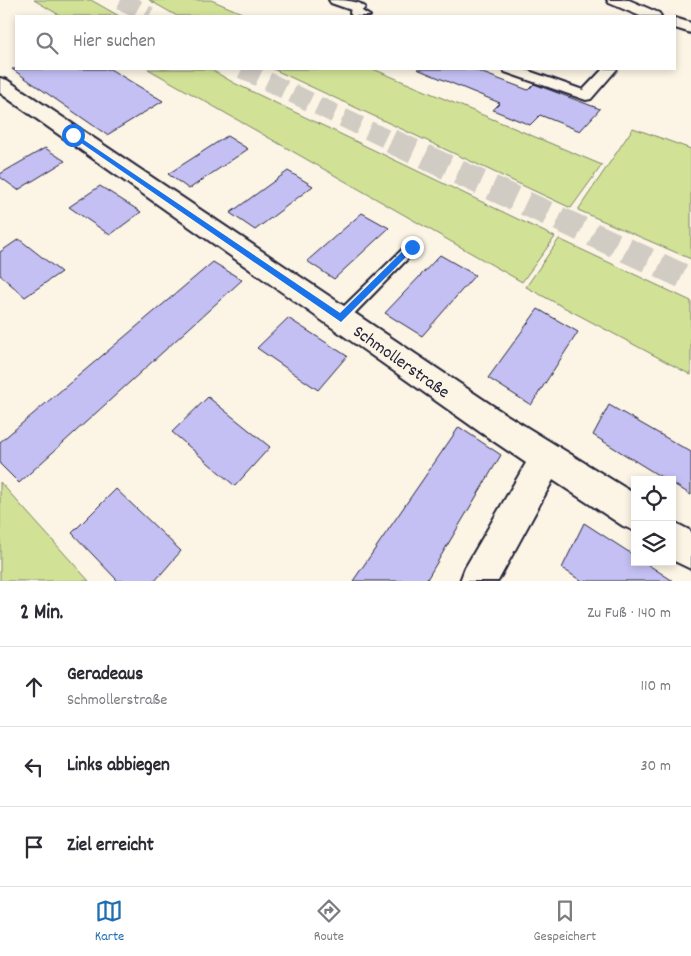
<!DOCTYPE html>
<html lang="de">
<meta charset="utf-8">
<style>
:root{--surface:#fff;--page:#f2f2f3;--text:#2b2b33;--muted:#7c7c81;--line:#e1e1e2;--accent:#1f6fb2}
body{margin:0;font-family:Dekko,sans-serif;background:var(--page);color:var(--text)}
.controls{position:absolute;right:15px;bottom:15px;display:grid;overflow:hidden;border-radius:0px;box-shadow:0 2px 8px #0003}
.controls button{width:45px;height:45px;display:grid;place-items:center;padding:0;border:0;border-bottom:1px solid var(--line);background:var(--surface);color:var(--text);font:25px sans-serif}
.stop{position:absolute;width:15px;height:15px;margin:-11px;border:4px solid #1a73e8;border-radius:50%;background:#fff}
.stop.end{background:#1a73e8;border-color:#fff;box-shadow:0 1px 5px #0008}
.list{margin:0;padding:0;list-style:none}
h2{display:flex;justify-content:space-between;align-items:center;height:65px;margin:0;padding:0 20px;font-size:21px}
h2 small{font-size:16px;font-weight:400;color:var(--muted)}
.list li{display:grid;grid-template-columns:32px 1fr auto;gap:15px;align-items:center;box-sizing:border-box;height:80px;padding:0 20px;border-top:1px solid var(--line)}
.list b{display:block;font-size:19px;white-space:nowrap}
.list p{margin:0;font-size:16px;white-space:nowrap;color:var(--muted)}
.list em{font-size:16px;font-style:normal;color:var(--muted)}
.icon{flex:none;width:28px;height:28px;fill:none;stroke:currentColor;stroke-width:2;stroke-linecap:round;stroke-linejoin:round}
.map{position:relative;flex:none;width:691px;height:581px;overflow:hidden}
.search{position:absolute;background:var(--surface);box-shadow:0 2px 8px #0003;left:15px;right:15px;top:15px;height:55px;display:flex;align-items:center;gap:12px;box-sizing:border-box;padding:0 18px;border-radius:0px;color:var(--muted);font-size:19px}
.sheet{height:305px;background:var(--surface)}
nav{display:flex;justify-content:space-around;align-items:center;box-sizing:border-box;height:70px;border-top:1px solid var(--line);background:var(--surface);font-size:14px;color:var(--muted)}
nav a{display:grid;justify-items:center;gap:2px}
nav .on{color:var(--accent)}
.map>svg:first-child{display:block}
.green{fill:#d1e296;stroke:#7a8268}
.building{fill:#c4c0f3;stroke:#22223b}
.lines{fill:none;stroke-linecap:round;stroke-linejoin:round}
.secondary-tunnel-far1{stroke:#d0cbc3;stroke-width:19;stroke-dasharray:19 9;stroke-linecap:butt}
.secondary-tunnel{stroke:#d0cbc3;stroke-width:25;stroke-dasharray:25 12;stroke-linecap:butt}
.service-casing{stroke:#22223b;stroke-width:4}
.pedestrian-casing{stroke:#22223b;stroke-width:4}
.minor-casing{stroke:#22223b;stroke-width:4}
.service{fill:#fcf5e5;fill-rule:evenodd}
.pedestrian{fill:#fcf5e5;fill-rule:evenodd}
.minor{fill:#fcf5e5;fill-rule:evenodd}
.route{fill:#1a73e8}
.labels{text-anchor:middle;stroke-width:4;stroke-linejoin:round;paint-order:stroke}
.street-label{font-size:18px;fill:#22223b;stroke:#fcf5e5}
</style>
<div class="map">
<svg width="691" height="581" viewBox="0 0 691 581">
<rect width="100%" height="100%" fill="#fcf5e5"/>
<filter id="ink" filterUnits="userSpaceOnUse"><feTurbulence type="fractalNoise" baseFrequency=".02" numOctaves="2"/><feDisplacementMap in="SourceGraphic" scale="10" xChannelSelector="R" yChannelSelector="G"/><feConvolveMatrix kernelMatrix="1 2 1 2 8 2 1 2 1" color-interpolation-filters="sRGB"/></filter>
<g filter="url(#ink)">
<path class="green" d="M34,0H91L119,16H61Z
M149,0H211L249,16H177Z
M148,69H210L234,83L555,237L522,282Z
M273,69H373L602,165L571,208Z
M633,128L691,149V259L578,210Z
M559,239L691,301V375L526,287Z
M0,482L89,581H0Z"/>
<path class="building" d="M12,69H110L163,101L107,135Z
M417,69H472L528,90L534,84L600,109L580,131L540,115L530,125L493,110L500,103Z
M227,136L248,149L189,189L168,174Z
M45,148L65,161L18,190L0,177V174Z
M288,171L313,186L255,230L230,213Z
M100,186L141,212L110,235L69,207Z
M362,213L389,228L334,279L307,261Z
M19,239L61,272L25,297L0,275V252Z
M440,255L475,275L422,336L385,313Z
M213,262L242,280L19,483L0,464V442Z
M538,309L578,332L531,405L488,378Z
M288,318L347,356L318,390L257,348Z
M208,397L270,447L235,486L172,432Z
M609,405L691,452V495L672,483V480H666L593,435Z
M459,427L501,455L426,581H353Z
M116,489L181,551L155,581H118L72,533Z
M584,523L635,556V562H644L673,581H581L562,568Z"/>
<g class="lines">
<path class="secondary-tunnel-far1" d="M121,0L149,16
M242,69L393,142"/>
<path class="secondary-tunnel" d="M391,141L691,280"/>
<g class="service-casing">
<path id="service" d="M412,243L416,244L418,247L416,250L346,322L341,323L336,322L335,318L336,314L408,244Z"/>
</g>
<g class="pedestrian-casing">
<path id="pedestrian" d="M357,3L361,4L362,11L370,16H352L350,13L351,7Z
M503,69H523L583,90L603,69H617L591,99L586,100L505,72Z"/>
</g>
<g class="minor-casing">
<path id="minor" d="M329,0C340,0 358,0 365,7L363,10L357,12L331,3Z
M607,0H629L659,13L661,16H640L609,3Z
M675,18L691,23V33L675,28Z
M0,78L7,80L502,412L635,494V531L623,526L553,480L498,581H460L465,568L526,463L480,432L0,93Z
M672,521L691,531V569L672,560Z"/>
</g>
<use href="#service" class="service"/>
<use href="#pedestrian" class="pedestrian"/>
<use href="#minor" class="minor"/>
</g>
</g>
<path class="route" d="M71,134H75L340,313L409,245H412L416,247L341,322L71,136Z"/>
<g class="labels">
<g class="street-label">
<text transform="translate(402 361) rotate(35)" y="6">Schmollerstraße</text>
</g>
</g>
</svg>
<div class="controls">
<button><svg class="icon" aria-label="locate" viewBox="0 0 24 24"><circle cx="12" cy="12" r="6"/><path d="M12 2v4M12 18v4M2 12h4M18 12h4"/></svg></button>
<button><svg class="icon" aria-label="layers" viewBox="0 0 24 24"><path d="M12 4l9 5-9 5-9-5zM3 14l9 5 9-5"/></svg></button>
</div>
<div class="stop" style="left:73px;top:135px"></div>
<div class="stop end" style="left:412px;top:247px"></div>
<div class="search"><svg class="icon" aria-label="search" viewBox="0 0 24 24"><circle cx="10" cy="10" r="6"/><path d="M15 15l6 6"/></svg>Hier suchen</div>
</div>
<section class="sheet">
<h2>2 Min.<small>Zu Fuß · 140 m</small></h2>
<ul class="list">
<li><svg class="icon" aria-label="ahead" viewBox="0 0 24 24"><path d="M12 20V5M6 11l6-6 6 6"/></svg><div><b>Geradeaus</b><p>Schmollerstraße</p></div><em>110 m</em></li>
<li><svg class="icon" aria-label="left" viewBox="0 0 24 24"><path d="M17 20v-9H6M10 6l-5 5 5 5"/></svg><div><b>Links abbiegen</b></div><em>30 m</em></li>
<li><svg class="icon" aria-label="arrive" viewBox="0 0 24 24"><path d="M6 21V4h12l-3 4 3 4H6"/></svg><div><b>Ziel erreicht</b></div></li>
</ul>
</section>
<nav>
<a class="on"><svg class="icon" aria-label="map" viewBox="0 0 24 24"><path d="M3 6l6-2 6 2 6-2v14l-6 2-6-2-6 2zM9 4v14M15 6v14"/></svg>Karte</a>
<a><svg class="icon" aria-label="directions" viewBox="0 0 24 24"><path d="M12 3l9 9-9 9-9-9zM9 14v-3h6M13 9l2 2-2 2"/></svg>Route</a>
<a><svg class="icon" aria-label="saved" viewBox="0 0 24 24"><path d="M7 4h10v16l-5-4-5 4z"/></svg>Gespeichert</a>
</nav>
